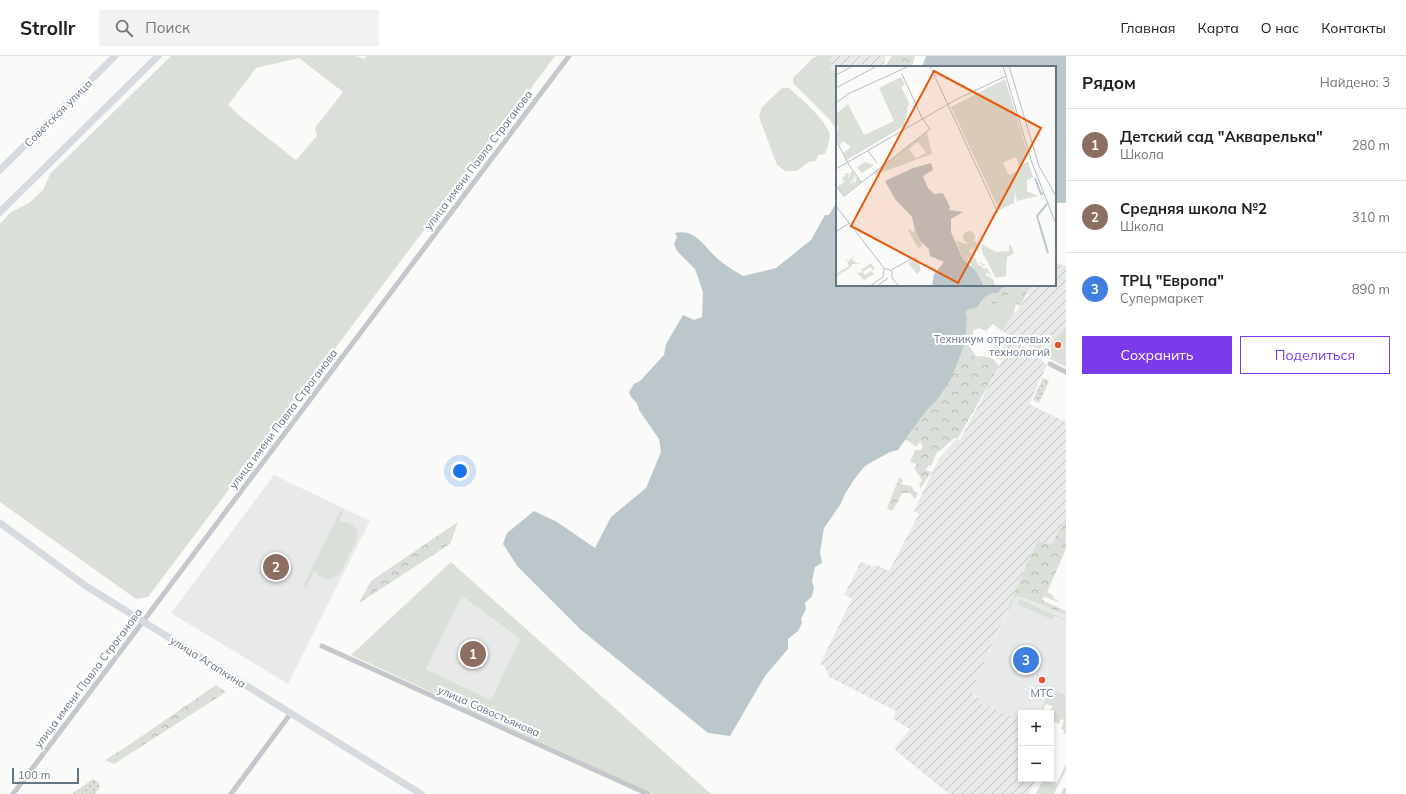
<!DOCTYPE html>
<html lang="ru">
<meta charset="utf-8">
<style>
:root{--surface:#fff;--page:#f2f2f2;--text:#202124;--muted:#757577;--line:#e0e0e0;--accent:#7c3aed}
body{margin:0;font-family:Mulish,sans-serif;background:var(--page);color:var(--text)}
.controls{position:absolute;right:12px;bottom:12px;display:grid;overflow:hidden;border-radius:0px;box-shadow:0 2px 6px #0003}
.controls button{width:36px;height:36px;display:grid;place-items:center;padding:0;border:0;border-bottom:1px solid var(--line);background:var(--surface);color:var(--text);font:20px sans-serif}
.scale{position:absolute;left:12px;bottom:10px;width:67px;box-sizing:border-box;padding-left:4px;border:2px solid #657683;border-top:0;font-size:11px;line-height:14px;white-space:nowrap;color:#657683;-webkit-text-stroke:3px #fff;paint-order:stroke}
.you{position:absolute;left:460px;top:415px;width:14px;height:14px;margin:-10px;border:3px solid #fff;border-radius:50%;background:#1a73e8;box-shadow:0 0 0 6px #1a73e833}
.badge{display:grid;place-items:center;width:26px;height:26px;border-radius:50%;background:var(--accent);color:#fff;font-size:13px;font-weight:700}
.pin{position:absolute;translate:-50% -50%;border:2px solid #fff;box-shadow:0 1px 4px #0006}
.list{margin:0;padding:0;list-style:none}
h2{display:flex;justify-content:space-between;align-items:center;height:52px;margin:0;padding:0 16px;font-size:17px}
h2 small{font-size:13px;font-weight:400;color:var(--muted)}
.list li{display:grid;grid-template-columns:26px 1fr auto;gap:12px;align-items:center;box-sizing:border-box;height:72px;padding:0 16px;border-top:1px solid var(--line)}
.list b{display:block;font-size:15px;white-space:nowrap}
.list p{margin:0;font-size:13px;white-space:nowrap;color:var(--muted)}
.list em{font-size:13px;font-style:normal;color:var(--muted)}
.actions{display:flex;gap:8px;padding:12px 16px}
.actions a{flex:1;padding:9px 0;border:1px solid var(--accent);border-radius:0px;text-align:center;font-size:14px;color:var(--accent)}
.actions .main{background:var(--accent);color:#fff}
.icon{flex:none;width:22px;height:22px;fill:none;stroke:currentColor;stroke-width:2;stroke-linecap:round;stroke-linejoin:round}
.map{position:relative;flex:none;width:1066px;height:738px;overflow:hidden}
header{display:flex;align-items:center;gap:24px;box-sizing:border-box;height:56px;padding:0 20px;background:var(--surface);border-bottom:1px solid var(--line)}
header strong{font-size:19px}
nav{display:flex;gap:22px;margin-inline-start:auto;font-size:14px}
.search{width:280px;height:36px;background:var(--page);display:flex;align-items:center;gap:10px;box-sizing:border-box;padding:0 14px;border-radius:0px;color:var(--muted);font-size:15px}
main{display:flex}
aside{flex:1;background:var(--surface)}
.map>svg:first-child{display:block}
.built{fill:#e8e9e9}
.industrial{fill:url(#industrial-furrows)}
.grass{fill:#dadfd7;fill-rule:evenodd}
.forest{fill:url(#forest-crowns)}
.park{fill:url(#park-dots)}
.water{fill:#bbc7cb}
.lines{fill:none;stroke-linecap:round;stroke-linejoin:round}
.street{stroke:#c3c8cc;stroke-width:5}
.secondary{stroke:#d6dbdf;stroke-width:7}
.poi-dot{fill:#e4572e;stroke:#fff;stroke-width:1.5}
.labels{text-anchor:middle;stroke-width:4;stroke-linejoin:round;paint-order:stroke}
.street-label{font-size:11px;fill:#657683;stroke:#fff}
.poi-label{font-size:11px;fill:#657683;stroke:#fff;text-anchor:end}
.inset-river{fill:none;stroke:#bbc7cb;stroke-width:2}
.inset-road{fill:none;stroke:#b5bdc2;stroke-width:1}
.view{fill:#e8590c;fill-opacity:0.15;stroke:#e8590c;stroke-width:2}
.inset-edge{fill:none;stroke:#657683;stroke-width:2}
</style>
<header>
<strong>Strollr</strong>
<div class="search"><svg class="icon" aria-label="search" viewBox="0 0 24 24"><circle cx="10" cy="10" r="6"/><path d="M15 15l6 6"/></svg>Поиск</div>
<nav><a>Главная</a><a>Карта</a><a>О нас</a><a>Контакты</a></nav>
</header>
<main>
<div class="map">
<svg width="1066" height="738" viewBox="0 0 1066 738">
<defs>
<pattern id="industrial-furrows" width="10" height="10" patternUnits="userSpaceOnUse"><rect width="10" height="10" fill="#e8e9e9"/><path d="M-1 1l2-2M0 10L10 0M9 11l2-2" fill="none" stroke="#c0c1c2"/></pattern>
<pattern id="forest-crowns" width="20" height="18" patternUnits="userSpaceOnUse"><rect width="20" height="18" fill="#dadfd7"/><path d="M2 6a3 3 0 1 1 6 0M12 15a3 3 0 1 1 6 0" fill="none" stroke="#b4b9b4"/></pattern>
<pattern id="park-dots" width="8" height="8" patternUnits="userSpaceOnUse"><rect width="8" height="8" fill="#dadfd7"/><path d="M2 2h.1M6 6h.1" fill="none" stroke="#b4b9b4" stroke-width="1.8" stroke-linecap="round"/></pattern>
</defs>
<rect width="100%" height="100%" fill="#fafaf8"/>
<path class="built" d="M274,419L370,465L288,628L171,557Z
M462,540L520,583L491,644L426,613Z
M1018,540H1022L1066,559V639L1050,633L1042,657H1021V665L978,646L972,634L1008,554L1014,542Z"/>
<path class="industrial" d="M827,0H886L883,11H837V21L823,5Z
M1055,207L1066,210V271L1056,281L1044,298L1002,275L1029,238L1025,234L1028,229H1055Z
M1000,280H1005L1040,300L1043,306L1047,309L1029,348L1066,366V461L1051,490L1038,484L972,634L974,641L980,643L978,646L1021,665V723H1036L1029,738H949L894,693L910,673L893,663L896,655L829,621L824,610L820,608L852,543L844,539L861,506L874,511L876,509L889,515L919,458L914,455L939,402L957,383L960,384L1002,305L990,298Z"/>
<path class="grass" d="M171,0H355L364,3L367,0H555L148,541L136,543L0,446V168L11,156L29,147L43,134L50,118ZM299,2L343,36L315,72L317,80L296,104L241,61L228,49L256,12Z
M818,0H834L829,4L833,9L830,12L833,15L836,11L837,12V74L830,64L793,27V22L813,2Z
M782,32H789C801,43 823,61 829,76C831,83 827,92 825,98L818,99L816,105L809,106L797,115H785L777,109L759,61L762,51Z
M1009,229H1025L1022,234L1017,236V248L1015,251L1014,258L1002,275L993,268L986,275L979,272L973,275V281H971L970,285L967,287L976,300C988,301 992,300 999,310L994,319L989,309L976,307L970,297L964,304L956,308L965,287L967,263L966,256L969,253L977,252L979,248L997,245L1007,242V233Z
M1066,271V311L1048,302L1044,298L1056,281Z
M340,455L343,456L338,466C349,464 361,471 357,483C355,489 351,495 348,500C344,509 339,525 326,523C320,522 317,518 315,514L306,532L303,530Z
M451,506L711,738H653L351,599ZM462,540L520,583L491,644L426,613Z
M1021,544L1066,564V565L1054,560L1053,564L1017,548V546Z
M1050,633L1066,639V678L1063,677L1064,674L1061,673L1064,664L1061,663L1059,668L1051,665V657H1049L1052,650L1046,648L1042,657H1040Z
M1066,707V714L1054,738H1036L1043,723H1048L1057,727Z"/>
<path class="forest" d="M892,0H915L912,11H886L885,10Z
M1004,229H1009L1007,233L1010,236L1007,239V242C1002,244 995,248 992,248L991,246L979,248C984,239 989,238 998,237Z
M1026,229H1034L1027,231L1028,235L1020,250L1017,248L1016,240L1017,238L1016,234L1019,232L1022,234Z
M970,297L973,298L976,307L989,309L994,319L958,382L953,383L940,395L937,396L931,410L929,409L926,414L931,416L921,432L919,429L922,424L914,412L917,408L910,406L915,394H920L923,391L920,385L918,389L915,390L910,386L906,384L926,355L937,344L949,326L956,308L964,304Z
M900,421L903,425L901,428L911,430L915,436L918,437L915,443L910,437H902L894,453L891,455L887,452C889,447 898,424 900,421Z
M1066,461V493L1047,536L1054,540L1053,542L1058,545L1057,546L1044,540L1042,544L1066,555V559L1020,540L1014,542L1009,554H1007L1038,484L1051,490Z
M458,466L450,488L359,547L371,525Z
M216,629L226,636L114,708L105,704L126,691Z"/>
<path class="park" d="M1043,322L1049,325L1039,347L1033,344Z
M93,723L98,726L100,731L95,738H72Z"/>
<path class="water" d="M926,0H1066V147H1058L1055,146V11H922Z
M837,145V229H1004L998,237C985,238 984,241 977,252L969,253L966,256L967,263L965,287L950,325L937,344L926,355L898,394L890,396L870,407L864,411L853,425L845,438L840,449L824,472L820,496L822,507L815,511L812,525L814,532L812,540L805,547L806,553L801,563L802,567L798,575L788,583V593L765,620L730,680L708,677L580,573L518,511L503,488L507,477L534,455L557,466L595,492L611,461L646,432L661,396L659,383L639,354L637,347L631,341L629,336L634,328L640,325L664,299L666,288L683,259L694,264L702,261L703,236L695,213L677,195L674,188L677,181L675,177C696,172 705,192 719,204C726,210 735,215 743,220L776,212L811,184L825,159H829Z"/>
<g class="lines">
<path class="street" d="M1050,308L1066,316
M322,590L648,738
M13,738L569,0
M231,738L291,657"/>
<path class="secondary" d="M0,114L115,0
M0,156L158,0
M0,467L86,530L421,738
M1065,738L1066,735"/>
</g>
<g class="poi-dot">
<circle cx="1058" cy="289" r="4"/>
<circle cx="1042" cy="624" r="4"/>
</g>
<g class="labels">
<g class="street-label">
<text transform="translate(58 57) rotate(-45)" y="4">Советская улица</text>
<text transform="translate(478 104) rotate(-53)" y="4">улица имени Павла Строганова</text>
<text transform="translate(283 363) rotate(-53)" y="4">улица имени Павла Строганова</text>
<text transform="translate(208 606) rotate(32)" y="4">улица Агапкина</text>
<text transform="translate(88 622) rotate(-53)" y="4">улица имени Павла Строганова</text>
<text transform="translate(489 655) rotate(24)" y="4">улица Савостьянова</text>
</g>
<g class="poi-label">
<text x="1050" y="287">Техникум отраслевых<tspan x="1050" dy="13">технологий</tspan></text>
<text x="1042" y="641" text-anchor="middle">МТС</text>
</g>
</g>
<g transform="translate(836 10)">
<rect width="220" height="220" fill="#fafaf8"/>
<path d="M65,11L69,19L65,21L73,36L68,60L11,94L7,87L15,81L7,75L4,79L0,72L2,62L0,48L12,38L28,69L58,55L43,22ZM169,13L192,88L176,114L179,123L178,137L163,144L115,41ZM180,91L183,98L181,105L173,109L167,97ZM91,66L96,88L39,109L38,106ZM82,76L90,87L80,92L73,83ZM29,96L38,99L26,107L21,101ZM16,105L19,109L16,116L13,114L16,118L17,115L20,117L19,110L25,116L8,129L1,121L8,116L6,111L10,110L9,107H13L12,113ZM127 171a6 6 0 1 1 12 0a6 6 0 1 1-12 0ZM120,174L129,178L140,175L144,188L140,182L133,184L138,192L131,190L133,197L127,193ZM18,190L16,194L19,196L25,198H16V200L2,211L11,203L1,210L0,208L13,200L10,193L14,196L13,194ZM81,191L85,204L81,208L72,197ZM35,197L39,203L37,204L34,201L27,206L29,209L35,205L38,208L28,214L21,207L27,206L25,204ZM143,199L145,204L151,202L156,211L151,206L150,209L157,213L159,220H150L146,217L137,201Z" fill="#dadfd7" fill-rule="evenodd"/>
<path d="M71,162L77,166L79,164L86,180L82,182ZM146,178L160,186L173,185V178L176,181L178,188L171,191L170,210L160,212L146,186ZM131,188L139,192L143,201L144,200L147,199L144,198L143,196L150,199L145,200L148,202L145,204L136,201Z" fill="#dadfd7"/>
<path d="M192,96L197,111L191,114V125L202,130L181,135L176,114L188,97Z" fill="#dadfd7"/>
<path d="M95,97L97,104L87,110L92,122L98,128L107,127L114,141L113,144L127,146L115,153V166L127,193L139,204L148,220H96L98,208L108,196L94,190L93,183L84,175L79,164L76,151L59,133L49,115L77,102Z" fill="#bbc7cb"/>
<path class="inset-river" d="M199,112L205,128L207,127M211,138L201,150L212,187"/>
<path class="inset-road" d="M94,0L162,147M167,0L196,97L220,158M173,0L203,100L220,130M0,9L17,0M0,22L41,0M0,37L12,28L73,0M0,74L13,99L25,116M32,85L41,97M0,103L121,33L170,10M0,120L8,130M8,130L94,63L86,52L66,8M0,140L48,202L47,211L34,220M0,166L13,157M48,202L56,205V212L63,220M55,204L79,191M41,220L52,212"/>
<path class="view" d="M98,5L205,62L122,217L15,160Z"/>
<rect width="220" height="220" class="inset-edge"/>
</g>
</svg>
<div class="controls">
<button>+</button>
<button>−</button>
</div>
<div class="scale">100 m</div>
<div class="you"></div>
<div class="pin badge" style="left:473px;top:598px;background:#8d6e63">1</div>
<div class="pin badge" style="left:276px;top:511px;background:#8d6e63">2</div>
<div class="pin badge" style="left:1026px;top:604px;background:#3f7fe0">3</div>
</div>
<aside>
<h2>Рядом<small>Найдено: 3</small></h2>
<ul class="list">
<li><span class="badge" style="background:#8d6e63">1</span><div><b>Детский сад &quot;Акварелька&quot;</b><p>Школа</p></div><em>280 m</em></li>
<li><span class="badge" style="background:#8d6e63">2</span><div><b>Средняя школа №2</b><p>Школа</p></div><em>310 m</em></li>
<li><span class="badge" style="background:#3f7fe0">3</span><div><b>ТРЦ &quot;Европа&quot;</b><p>Супермаркет</p></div><em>890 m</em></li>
</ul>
<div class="actions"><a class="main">Сохранить</a><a>Поделиться</a></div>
</aside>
</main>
